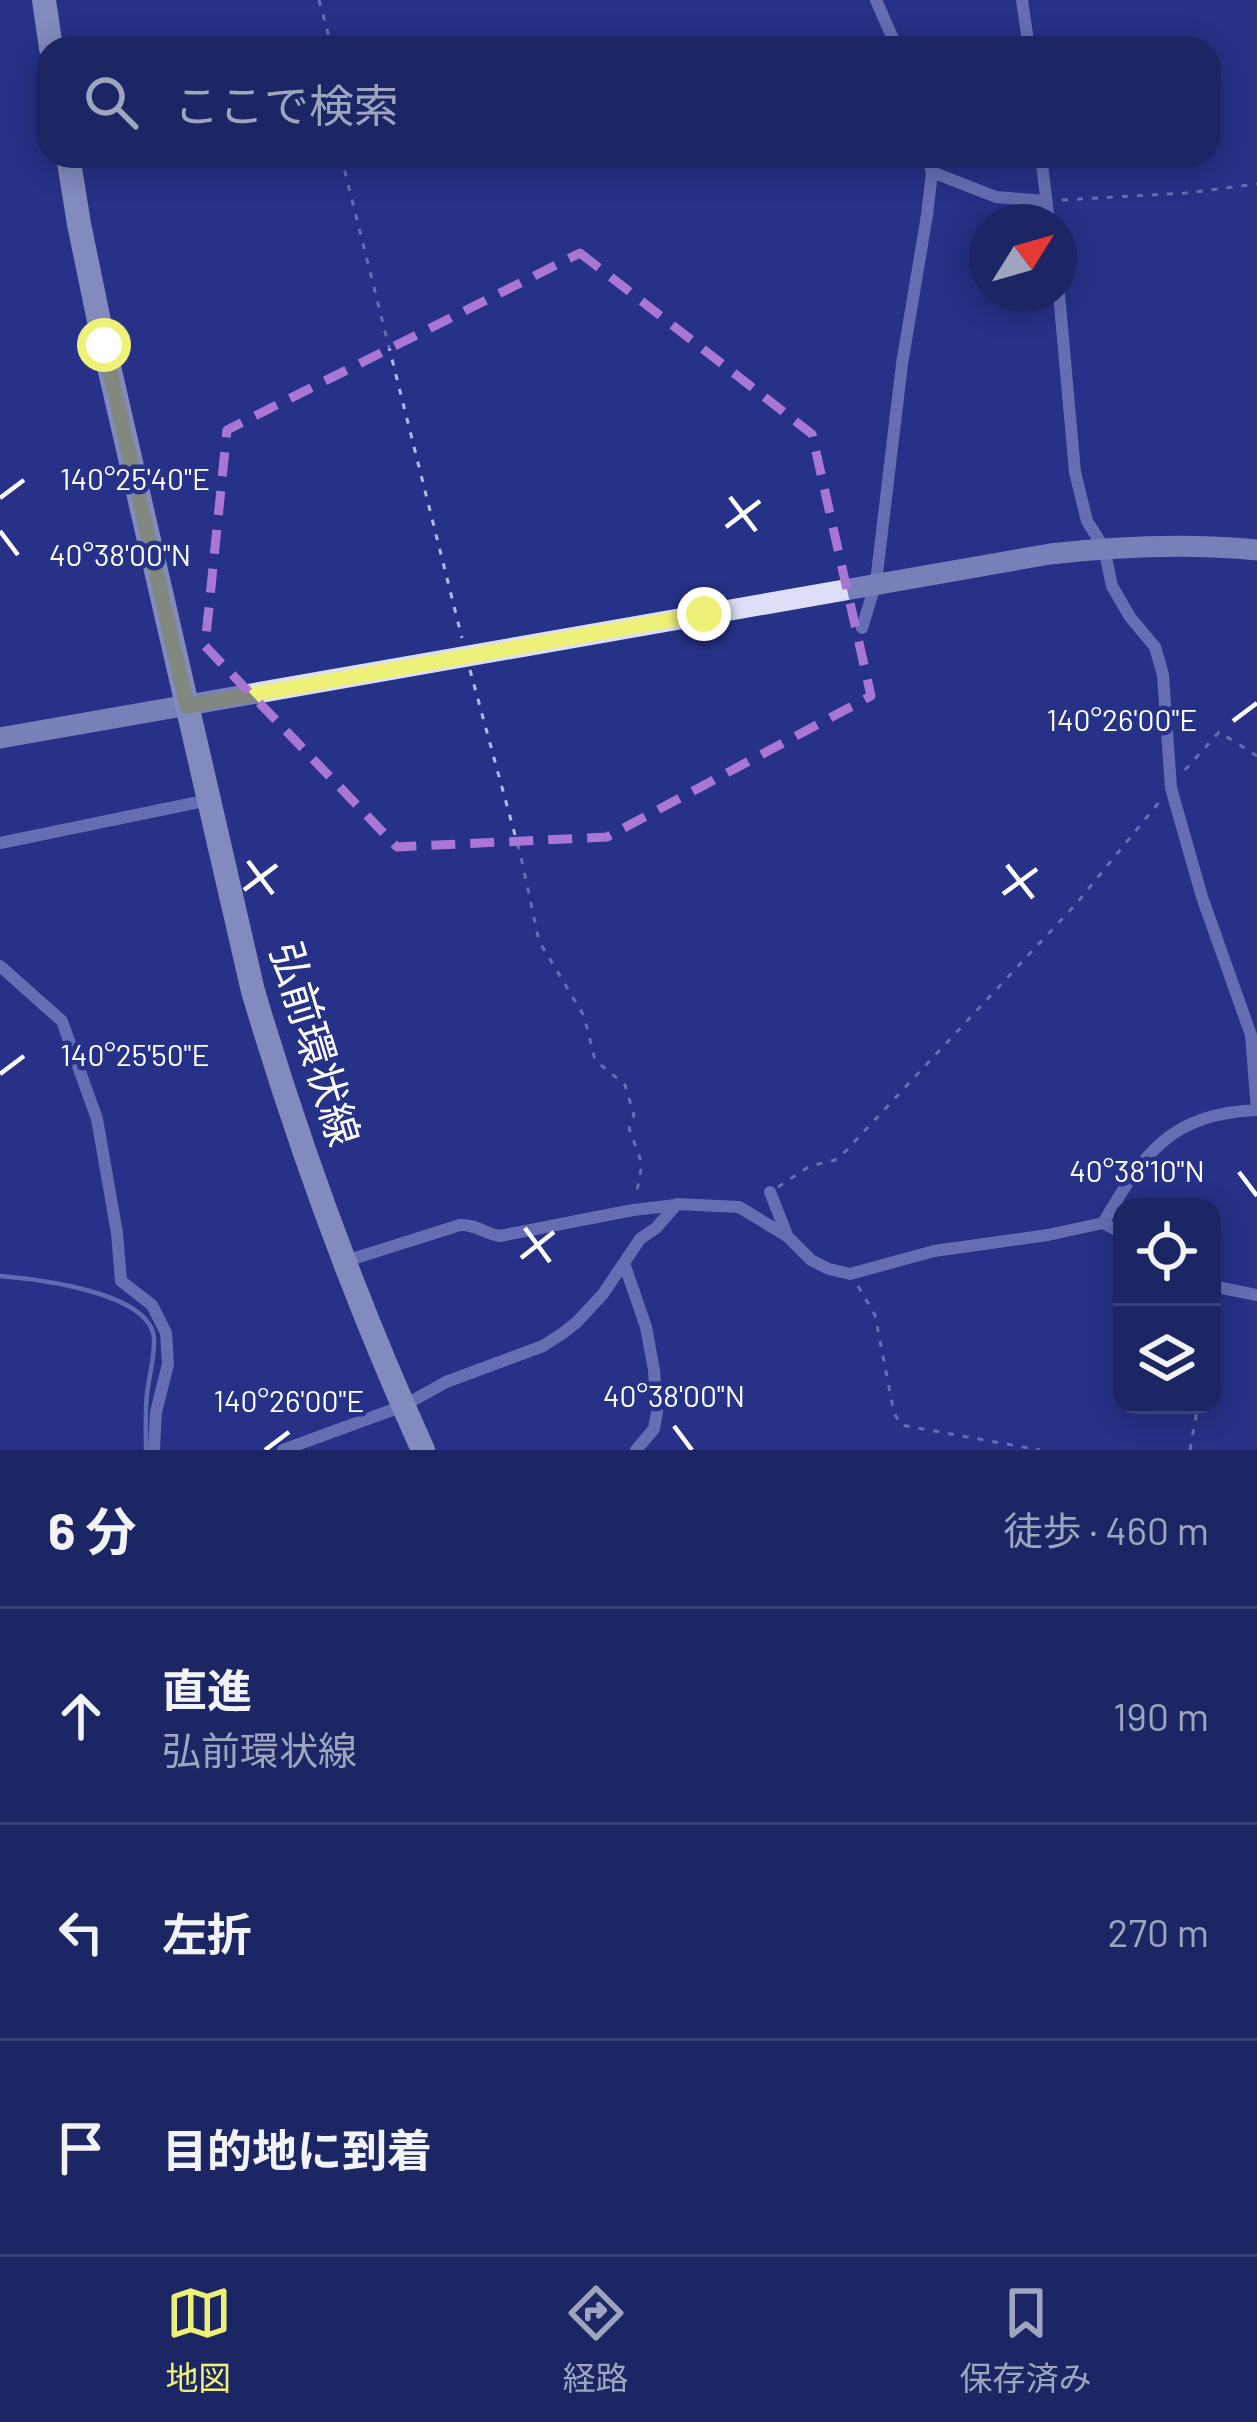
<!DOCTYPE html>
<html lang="ja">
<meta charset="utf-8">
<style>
:root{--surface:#1c2665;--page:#29326e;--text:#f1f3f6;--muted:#a0a5bf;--line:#3a4379;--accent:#eef177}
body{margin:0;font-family:Barlow,"Noto Sans JP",sans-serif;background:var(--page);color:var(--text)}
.controls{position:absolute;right:36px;bottom:36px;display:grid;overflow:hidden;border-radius:24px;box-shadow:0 6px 30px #0003}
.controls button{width:108px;height:108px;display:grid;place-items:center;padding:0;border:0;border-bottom:3px solid var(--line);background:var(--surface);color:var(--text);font:60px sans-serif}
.compass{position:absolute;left:969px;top:204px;width:108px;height:108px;border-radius:50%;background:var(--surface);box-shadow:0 6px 30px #0003;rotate:53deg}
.stop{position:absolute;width:36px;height:36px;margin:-27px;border:9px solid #eef177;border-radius:50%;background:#fff}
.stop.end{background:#eef177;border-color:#fff;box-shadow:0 3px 12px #0008}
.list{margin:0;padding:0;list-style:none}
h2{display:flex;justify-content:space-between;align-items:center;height:156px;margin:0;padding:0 48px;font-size:51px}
h2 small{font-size:39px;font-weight:400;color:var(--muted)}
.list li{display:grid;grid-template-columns:78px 1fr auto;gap:36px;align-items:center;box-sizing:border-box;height:216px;padding:0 48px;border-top:3px solid var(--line)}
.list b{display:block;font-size:45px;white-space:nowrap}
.list p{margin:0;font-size:39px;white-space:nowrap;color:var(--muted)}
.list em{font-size:39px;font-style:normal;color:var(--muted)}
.icon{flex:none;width:66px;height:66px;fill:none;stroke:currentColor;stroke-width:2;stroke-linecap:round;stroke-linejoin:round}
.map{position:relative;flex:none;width:1257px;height:1450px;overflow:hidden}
.search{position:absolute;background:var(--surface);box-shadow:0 6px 30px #0003;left:36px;right:36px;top:36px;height:132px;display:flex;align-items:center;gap:30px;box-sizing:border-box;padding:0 42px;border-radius:36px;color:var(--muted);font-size:45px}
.sheet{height:804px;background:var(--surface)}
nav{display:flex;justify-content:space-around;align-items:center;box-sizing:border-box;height:168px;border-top:3px solid var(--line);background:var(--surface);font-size:33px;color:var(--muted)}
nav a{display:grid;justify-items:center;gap:6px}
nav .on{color:var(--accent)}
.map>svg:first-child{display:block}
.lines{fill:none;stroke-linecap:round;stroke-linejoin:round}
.stream{stroke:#a6b0e9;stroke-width:4.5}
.path{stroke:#b2b9e8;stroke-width:3;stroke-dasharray:6 9;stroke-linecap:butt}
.street{stroke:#b2b9e8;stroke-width:12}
.secondary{stroke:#dcdff7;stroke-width:21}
.primary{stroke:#f4f5fe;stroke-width:24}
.route{stroke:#eef177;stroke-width:15}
.marked{fill:none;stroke:#a976d5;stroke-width:9;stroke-dasharray:24 15;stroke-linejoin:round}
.ticks{fill:none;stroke:#fff;stroke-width:4.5}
.labels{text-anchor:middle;stroke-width:9;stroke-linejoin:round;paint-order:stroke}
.street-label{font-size:42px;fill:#fff;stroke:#263287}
.ticks-label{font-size:30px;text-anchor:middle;fill:#fff;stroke:#263287;stroke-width:9;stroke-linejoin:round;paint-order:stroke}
</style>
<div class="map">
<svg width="1257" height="1450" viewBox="0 0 1257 1450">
<rect width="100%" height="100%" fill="#263287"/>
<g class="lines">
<path class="stream" d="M0,1276C36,1279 152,1292 154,1339C155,1356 149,1376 147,1394C145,1412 146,1431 146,1450"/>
<path class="path" d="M319,0L332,48
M341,156L462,638
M1062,200L1186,193L1257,184
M470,670L521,857L539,941L584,1016L595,1060L625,1085L634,1115L629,1128L642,1164L636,1196
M1185,770L1219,732L1257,756
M778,1187L810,1166L835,1160L843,1154L1076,904L1160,801
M858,1286L875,1315L894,1413L901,1425L1040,1450
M1190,1450L1198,1405"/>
<path class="street" d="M876,0L897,48
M1022,0L1029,48
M1041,156L1049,222
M932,172L996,197L1046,201
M1059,294L1075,472L1087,521L1104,548L1112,586L1130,617L1155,647L1163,675L1171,788L1202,897L1251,1035L1257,1110
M862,628L876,582L902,364L927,215L932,172L927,156
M0,843L209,800
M0,966L62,1021L97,1119L117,1233L121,1281L152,1305L166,1333L168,1364L156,1412L154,1450
M770,1192L787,1235
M1103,1223C1145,1152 1170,1114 1257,1110
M346,1261L460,1225C476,1224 485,1234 500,1236L633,1210L676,1205
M624,1263L646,1327L654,1370L657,1412L654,1429L636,1450
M1212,1286L1257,1295
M283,1450L403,1406L446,1382L543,1346L563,1333L577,1322L603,1294L640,1239L656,1228L677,1204L739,1207L787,1236L811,1260L829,1269L850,1274L934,1251L1048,1235L1103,1223L1122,1233"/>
<path class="secondary" d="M0,738L1050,554C1120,546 1187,543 1257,550"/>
<path class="primary" d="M44,0L51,48
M68,156L79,224L104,345L253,991C299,1146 356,1302 423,1450"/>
</g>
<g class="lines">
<path class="route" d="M104,345L187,706L704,614"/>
</g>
<path d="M0 0H1257V1450H0ZM580,253L812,434L871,696L607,837L397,847L205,646L227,430Z" fill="#263287" fill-opacity=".55" fill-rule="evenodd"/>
<path class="marked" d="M580,253L812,434L871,696L607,837L397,847L205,646L227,430Z"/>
<path class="ticks" d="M730,497L756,531M0,498L24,480M726,527L760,501M0,531L18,555M1233,721L1257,703M248,861L273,894M1007,865L1033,898M244,890L277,865M1003,894L1037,869M0,1074L24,1056M1239,1172L1257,1196M525,1228L550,1262M521,1258L554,1232M674,1426L692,1450M265,1450L289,1432"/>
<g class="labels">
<g class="street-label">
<text transform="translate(315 1044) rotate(73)" y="15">弘前環状線</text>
</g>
</g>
<g class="ticks-label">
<text x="135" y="490">140°25'40"E</text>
<text x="120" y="566">40°38'00"N</text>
<text x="1122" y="731">140°26'00"E</text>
<text x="135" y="1066">140°25'50"E</text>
<text x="1137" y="1182">40°38'10"N</text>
<text x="674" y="1407">40°38'00"N</text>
<text x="289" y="1412">140°26'00"E</text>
</g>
</svg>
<div class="controls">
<button><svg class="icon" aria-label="locate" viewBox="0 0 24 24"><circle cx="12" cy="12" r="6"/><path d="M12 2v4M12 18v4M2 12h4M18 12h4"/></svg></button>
<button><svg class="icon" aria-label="layers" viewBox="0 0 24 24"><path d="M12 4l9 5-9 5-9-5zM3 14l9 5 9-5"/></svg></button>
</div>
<svg class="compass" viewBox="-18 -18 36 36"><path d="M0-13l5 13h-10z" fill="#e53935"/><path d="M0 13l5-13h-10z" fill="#a0a5bf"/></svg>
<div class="stop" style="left:104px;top:345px"></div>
<div class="stop end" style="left:704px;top:614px"></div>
<div class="search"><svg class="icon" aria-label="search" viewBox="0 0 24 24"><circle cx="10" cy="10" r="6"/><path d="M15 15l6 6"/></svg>ここで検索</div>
</div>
<section class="sheet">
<h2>6 分<small>徒歩 · 460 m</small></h2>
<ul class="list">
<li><svg class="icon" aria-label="ahead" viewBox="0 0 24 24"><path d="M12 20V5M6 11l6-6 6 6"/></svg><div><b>直進</b><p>弘前環状線</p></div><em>190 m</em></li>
<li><svg class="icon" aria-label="left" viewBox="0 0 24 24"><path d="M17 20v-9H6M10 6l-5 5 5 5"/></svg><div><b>左折</b></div><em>270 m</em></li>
<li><svg class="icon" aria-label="arrive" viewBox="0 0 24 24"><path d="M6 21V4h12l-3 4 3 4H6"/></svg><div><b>目的地に到着</b></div></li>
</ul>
</section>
<nav>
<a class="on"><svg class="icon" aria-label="map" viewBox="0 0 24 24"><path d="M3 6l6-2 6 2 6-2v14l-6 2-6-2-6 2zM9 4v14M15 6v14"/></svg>地図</a>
<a><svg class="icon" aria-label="directions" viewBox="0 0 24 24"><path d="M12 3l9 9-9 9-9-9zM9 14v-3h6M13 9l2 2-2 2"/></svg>経路</a>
<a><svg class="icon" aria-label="saved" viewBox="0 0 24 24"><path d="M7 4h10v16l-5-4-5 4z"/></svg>保存済み</a>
</nav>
